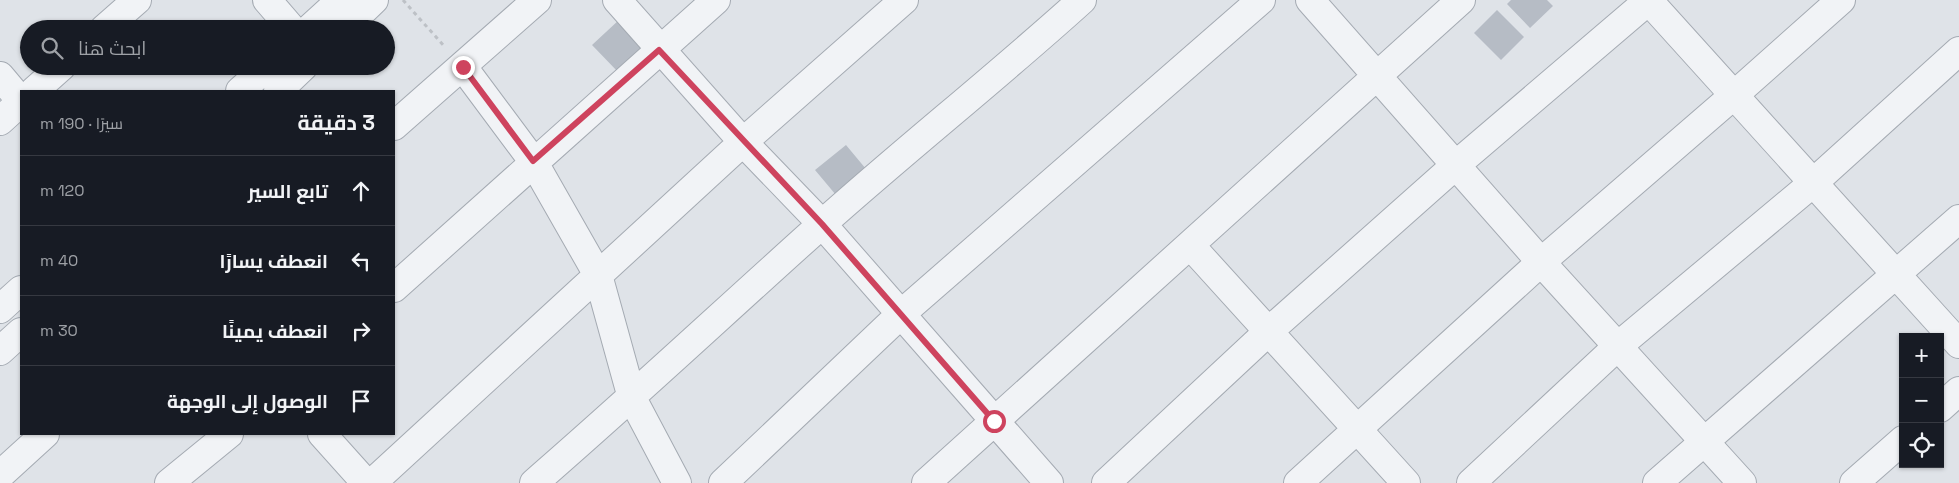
<!DOCTYPE html>
<html lang="ar">
<meta charset="utf-8">
<style>
:root{--surface:#171b24;--page:#242831;--text:#f1f3f6;--muted:#9ea1a6;--line:#363941}
body{margin:0;font-family:"Space Grotesk",Cairo,sans-serif;background:var(--page);color:var(--text);direction:rtl}
.controls{position:absolute;right:15px;bottom:15px;display:grid;overflow:hidden;border-radius:0px;box-shadow:0 1px 4px #0004}
.controls button{width:45px;height:45px;display:grid;place-items:center;padding:0;border:0;border-bottom:1px solid var(--line);background:var(--surface);color:var(--text);font:25px sans-serif}
.stop{position:absolute;width:15px;height:15px;margin:-11px;border:4px solid #ce435e;border-radius:50%;background:#fff}
.stop.end{background:#ce435e;border-color:#fff;box-shadow:0 1px 5px #0008}
.list{margin:0;padding:0;list-style:none}
h2{display:flex;justify-content:space-between;align-items:center;height:65px;margin:0;padding:0 20px;font-size:21px}
h2 small{font-size:16px;font-weight:400;color:var(--muted)}
.list li{display:grid;grid-template-columns:32px 1fr auto;gap:15px;align-items:center;box-sizing:border-box;height:70px;padding:0 20px;border-top:1px solid var(--line)}
.list b{display:block;font-size:19px;white-space:nowrap}
.list em{font-size:16px;font-style:normal;color:var(--muted)}
.icon{flex:none;width:28px;height:28px;fill:none;stroke:currentColor;stroke-width:2;stroke-linecap:round;stroke-linejoin:round}
.map{position:relative;flex:none;width:1959px;height:483px;overflow:hidden;direction:ltr}
.search{position:absolute;background:var(--surface);box-shadow:0 1px 4px #0004;left:20px;top:20px;width:375px;height:55px;display:flex;align-items:center;gap:12px;box-sizing:border-box;padding:0 18px;border-radius:28px;color:var(--muted);font-size:19px}
.panel{position:absolute;background:var(--surface);box-shadow:0 1px 4px #0004;left:20px;top:90px;width:375px;height:345px;border-radius:0px;direction:rtl}
.map>svg:first-child{display:block}
.building{fill:#b6bcc5}
.lines{fill:none;stroke-linecap:round;stroke-linejoin:round}
.minor-casing{stroke:#a4aab2;stroke-width:30}
.path{stroke:#bdc1c6;stroke-width:3;stroke-dasharray:4 4;stroke-linecap:butt}
.minor{stroke:#f1f3f6;stroke-width:28}
.route{stroke:#ce435e;stroke-width:6}
</style>
<div class="map">
<svg width="1959" height="483" viewBox="0 0 1959 483">
<rect width="100%" height="100%" fill="#dfe3e8"/>
<path class="building" d="M1511,0H1547L1553,6L1530,28L1507,4Z
M1497,10L1524,37L1501,60L1474,33Z
M620,19L647,47L619,73L592,45Z
M846,145L871,175L841,201L815,170Z"/>
<g class="lines">
<g class="minor-casing">
<path id="minor" d="M267,0L292,29
M617,0L743,142L822,224L1049,483
M1310,0L1541,262L1742,483
M1648,0L1959,344
M104,29L137,0
M309,29L341,0
M344,29L374,0
M463,67L533,161L598,275L632,398L677,483
M0,76L21,101
M34,91L62,66
M240,91L268,66
M278,91L304,66
M0,121L21,102
M394,126L537,0
M1190,245L1406,483
M394,288L716,0
M0,309L21,290
M0,351L21,332
M1940,408L1959,391
M322,434L366,483
M0,475L45,434
M169,483L229,434
M372,483L743,142L904,0
M534,483C631,399 725,311 821,225C907,148 997,77 1082,0
M723,483L901,314L1261,0
M926,483L1461,0
M1106,483L1269,331L1457,164L1649,0
M1298,483L1541,262L1733,96L1841,0
M1471,483L1618,346L1813,183L1959,51
M1657,483L1959,219
M1854,483L1903,440"/>
</g>
<path class="path" d="M403,0L444,46"/>
<use href="#minor" class="minor"/>
</g>
<g class="lines">
<path class="route" d="M463,67L533,161L659,50L822,224L994,421"/>
</g>
</svg>
<div class="controls">
<button>+</button>
<button>−</button>
<button><svg class="icon" aria-label="locate" viewBox="0 0 24 24"><circle cx="12" cy="12" r="6"/><path d="M12 2v4M12 18v4M2 12h4M18 12h4"/></svg></button>
</div>
<div class="stop" style="left:994px;top:421px"></div>
<div class="stop end" style="left:463px;top:67px"></div>
<div class="search"><svg class="icon" aria-label="search" viewBox="0 0 24 24"><circle cx="10" cy="10" r="6"/><path d="M15 15l6 6"/></svg>ابحث هنا</div>
<section class="panel">
<h2>3 دقيقة<small>سيرًا · 190 m</small></h2>
<ul class="list">
<li><svg class="icon" aria-label="ahead" viewBox="0 0 24 24"><path d="M12 20V5M6 11l6-6 6 6"/></svg><div><b>تابع السير</b></div><em>120 m</em></li>
<li><svg class="icon" aria-label="left" viewBox="0 0 24 24"><path d="M17 20v-9H6M10 6l-5 5 5 5"/></svg><div><b>انعطف يسارًا</b></div><em>40 m</em></li>
<li><svg class="icon" aria-label="right" viewBox="0 0 24 24"><path d="M7 20v-9h11M14 6l5 5-5 5"/></svg><div><b>انعطف يمينًا</b></div><em>30 m</em></li>
<li><svg class="icon" aria-label="arrive" viewBox="0 0 24 24"><path d="M6 21V4h12l-3 4 3 4H6"/></svg><div><b>الوصول إلى الوجهة</b></div></li>
</ul>
</section>
</div>
